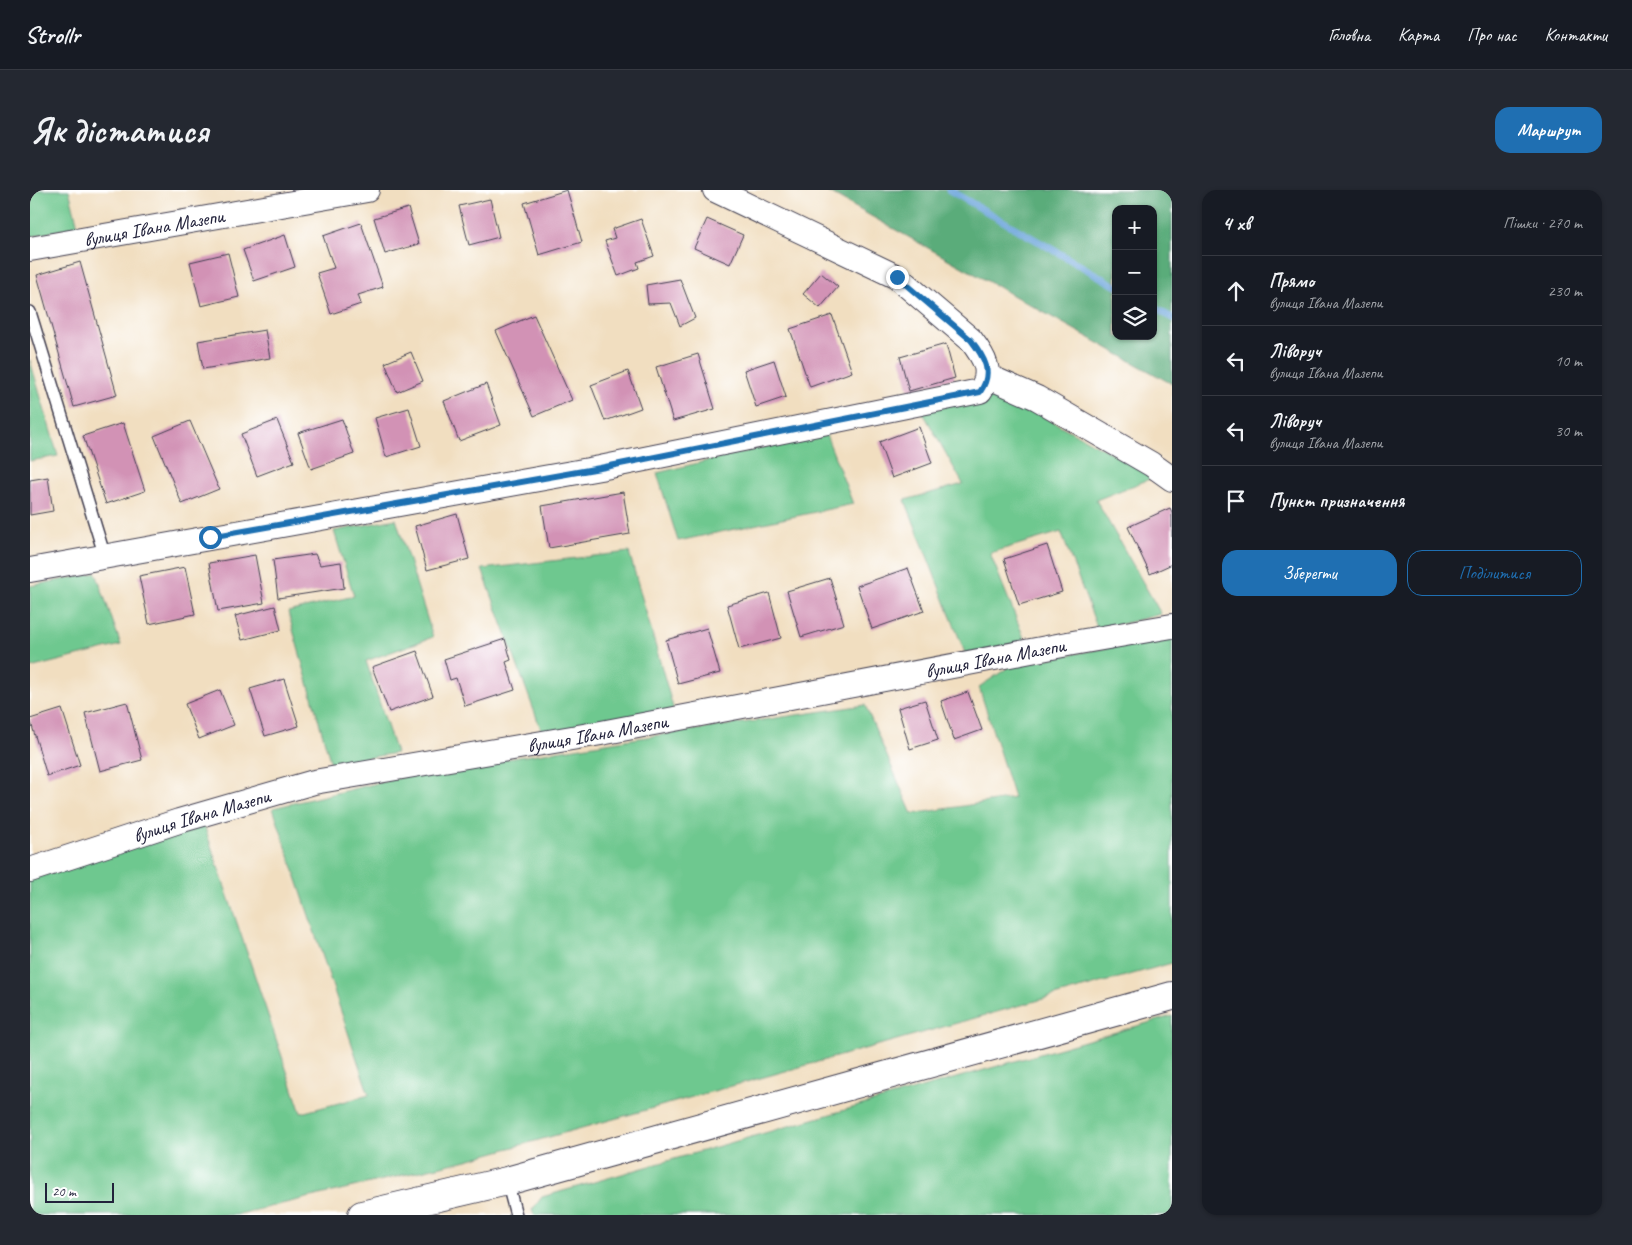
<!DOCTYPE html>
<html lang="uk">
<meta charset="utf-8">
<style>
:root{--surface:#171b24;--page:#242831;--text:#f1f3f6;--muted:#9ea1a6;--line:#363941;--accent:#1f6fb2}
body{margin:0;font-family:Caveat,sans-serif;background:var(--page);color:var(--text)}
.controls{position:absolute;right:15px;top:15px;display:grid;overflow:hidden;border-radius:10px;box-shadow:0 1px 4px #0004}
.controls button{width:45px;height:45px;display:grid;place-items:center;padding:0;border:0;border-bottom:1px solid var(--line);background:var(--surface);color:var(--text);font:25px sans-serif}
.scale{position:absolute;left:15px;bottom:12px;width:69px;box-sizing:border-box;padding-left:5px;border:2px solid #22223b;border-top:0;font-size:14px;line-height:18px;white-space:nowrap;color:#22223b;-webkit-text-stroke:4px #fff;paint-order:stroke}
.stop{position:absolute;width:15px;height:15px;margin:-11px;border:4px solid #1f6fb2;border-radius:50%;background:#fff}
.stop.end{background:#1f6fb2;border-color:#fff;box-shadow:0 1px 5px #0008}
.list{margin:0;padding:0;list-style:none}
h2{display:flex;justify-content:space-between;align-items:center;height:65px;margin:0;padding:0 20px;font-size:21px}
h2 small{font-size:16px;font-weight:400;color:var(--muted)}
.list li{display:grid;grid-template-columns:32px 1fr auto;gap:15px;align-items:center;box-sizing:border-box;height:70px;padding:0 20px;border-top:1px solid var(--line)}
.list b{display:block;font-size:19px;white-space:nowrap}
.list p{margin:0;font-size:16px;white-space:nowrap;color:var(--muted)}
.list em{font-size:16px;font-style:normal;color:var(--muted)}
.actions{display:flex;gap:10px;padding:15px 20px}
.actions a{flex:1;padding:11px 0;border:1px solid var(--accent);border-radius:15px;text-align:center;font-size:18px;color:var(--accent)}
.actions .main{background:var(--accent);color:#fff}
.icon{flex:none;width:28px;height:28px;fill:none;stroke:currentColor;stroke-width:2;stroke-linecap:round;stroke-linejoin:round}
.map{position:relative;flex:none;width:1142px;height:1025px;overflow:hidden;border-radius:15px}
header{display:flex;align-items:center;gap:30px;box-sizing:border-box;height:70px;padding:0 25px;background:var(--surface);border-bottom:1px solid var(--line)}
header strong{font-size:24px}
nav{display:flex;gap:28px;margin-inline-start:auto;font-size:18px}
.intro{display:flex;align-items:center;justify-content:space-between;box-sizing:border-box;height:120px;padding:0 30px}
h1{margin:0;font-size:35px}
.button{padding:12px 22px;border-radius:15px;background:var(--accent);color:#fff;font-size:18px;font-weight:700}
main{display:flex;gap:30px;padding:0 30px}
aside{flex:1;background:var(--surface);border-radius:15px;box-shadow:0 1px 4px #0004}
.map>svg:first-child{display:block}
.green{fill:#6ec88f;stroke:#487565}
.forest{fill:#5aac7a;stroke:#3e675a;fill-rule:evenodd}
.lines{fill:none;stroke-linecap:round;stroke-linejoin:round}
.stream{stroke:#6da6dc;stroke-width:7}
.building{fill:#d292b5}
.service-casing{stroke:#413e4f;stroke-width:14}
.minor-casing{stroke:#413e4f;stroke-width:26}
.trunk-casing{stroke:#413e4f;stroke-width:30}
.service{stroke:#fff;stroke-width:11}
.minor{stroke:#fff;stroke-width:24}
.trunk{stroke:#fff;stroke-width:28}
.route{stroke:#1f6fb2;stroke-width:6}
.labels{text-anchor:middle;stroke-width:5;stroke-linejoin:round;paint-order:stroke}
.street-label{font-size:20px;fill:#22223b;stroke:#fff}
</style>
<header>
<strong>Strollr</strong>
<nav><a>Головна</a><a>Карта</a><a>Про нас</a><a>Контакти</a></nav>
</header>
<div class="intro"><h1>Як дістатися</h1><a class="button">Маршрут</a></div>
<main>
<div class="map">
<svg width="1142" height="1025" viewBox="0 0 1142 1025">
<rect width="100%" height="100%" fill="#fff"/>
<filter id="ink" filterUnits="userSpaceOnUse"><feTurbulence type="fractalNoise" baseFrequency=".02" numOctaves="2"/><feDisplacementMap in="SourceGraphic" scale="10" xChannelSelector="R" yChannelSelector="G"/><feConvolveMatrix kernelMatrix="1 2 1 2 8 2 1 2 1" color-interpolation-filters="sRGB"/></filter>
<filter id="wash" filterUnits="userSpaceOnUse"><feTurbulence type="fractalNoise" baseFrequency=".0096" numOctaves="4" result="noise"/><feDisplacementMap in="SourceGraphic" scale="20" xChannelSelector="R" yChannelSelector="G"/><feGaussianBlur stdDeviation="1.12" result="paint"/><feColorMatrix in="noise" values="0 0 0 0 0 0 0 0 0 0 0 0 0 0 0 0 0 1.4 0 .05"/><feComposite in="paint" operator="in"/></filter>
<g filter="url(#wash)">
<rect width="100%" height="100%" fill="#f1dec0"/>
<path class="green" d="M0,0H39L48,36L0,47Z
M0,170L28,266L0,271Z
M972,204L1125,287L1066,310L1131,424L1068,440L1031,342L960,363L996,453L937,468L875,310L933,294L891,219Z
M795,242L823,314L648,351L627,283Z
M366,329L403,447L336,471L366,563L301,574L258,422L324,406L304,341Z
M599,362L644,521L513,545L452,379Z
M66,383L91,455L0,478V396Z
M1142,446V773L437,970L205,1025H0V689L174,635L271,923L339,905L243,618L390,583L589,551L835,515L882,624L984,608L949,497L982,475Z
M1142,826V1025H504L502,1020L512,1007Z"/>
<path class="forest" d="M794,0H1142V194L796,1ZM1086,19H1123V146H1086Z"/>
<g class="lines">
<path class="stream" d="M919,0L1086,96
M1123,117L1142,128"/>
</g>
<g id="blocks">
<path class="building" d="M537,0L552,52L509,65L494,13Z
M460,9L469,47L439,55L429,16Z
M378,18L389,54L355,64L344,28Z
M611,29L624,66L607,72L609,78L588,86L575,51L585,48L582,39Z
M677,29L713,45L700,74L664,58Z
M331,33L353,97L328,105L331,114L301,124L287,83L304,78L293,46Z
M255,45L265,77L224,91L213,60Z
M198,63L209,107L171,116L160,72Z
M50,72L87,205L44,217L7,85Z
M791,83L808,97L790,118L773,104Z
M650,89L665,128L650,136L641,113L618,114L616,95Z
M504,125L542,210L504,226L466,141Z
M802,125L822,182L780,197L760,139Z
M235,140L240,168L173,179L168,151Z
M916,154L925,188L879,201L870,167Z
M381,162L393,191L367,202L355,173Z
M668,164L685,219L643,231L626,177Z
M744,170L756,207L726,217L714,180Z
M598,181L611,218L575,231L561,195Z
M456,194L471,235L429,251L414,211Z
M379,218L391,256L356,267L345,228Z
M312,229L324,264L281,279L268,243Z
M247,230L264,272L227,286L211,244Z
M160,231L189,299L152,314L124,246Z
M93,233L115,301L76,314L53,246Z
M889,237L902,273L862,288L849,252Z
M18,287L23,321L0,325V290Z
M593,302L600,344L519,358L512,316Z
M1140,318L1142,322V374L1120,384L1098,337Z
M427,324L439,369L397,380L385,336Z
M1017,355L1032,402L989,415L974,369Z
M285,364L290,375L311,372L314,398L248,408L243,370Z
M225,365L234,413L188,421L179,373Z
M155,377L165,424L119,434L109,386Z
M878,378L894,421L842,439L827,396Z
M800,388L814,434L771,447L757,401Z
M739,403L751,448L709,459L697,415Z
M245,416L251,440L212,450L205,426Z
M677,438L690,483L648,494L636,450Z
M475,449L481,470L476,472L485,500L435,516L426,488L420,490L414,469Z
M387,461L403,506L359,522L342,477Z
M254,489L269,536L235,546L220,499Z
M190,500L204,535L169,549L155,514Z
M938,502L952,540L924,550L911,511Z
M895,510L908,550L880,559L868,518Z
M97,512L112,570L70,581L55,523Z
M32,519L50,575L17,586L0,529Z"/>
</g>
</g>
<g filter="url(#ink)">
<use href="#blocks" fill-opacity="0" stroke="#413e4f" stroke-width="1"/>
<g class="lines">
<g class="service-casing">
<path id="service" d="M0,122L75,367
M477,991L486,1025"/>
</g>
<g class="minor-casing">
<g id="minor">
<path id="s1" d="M0,59L337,0"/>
<path d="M957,186L1007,208L1121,274L1142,289"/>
<path d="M0,380L570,278L950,201C964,182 954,167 941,150L867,87L685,0"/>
<path id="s2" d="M0,680L149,631L284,592L571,543L1043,453L1142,436"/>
</g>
</g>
<g class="trunk-casing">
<path id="trunk" d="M332,1025L477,991L1142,806"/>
</g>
<use href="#service" class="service"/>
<use href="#minor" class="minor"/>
<use href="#trunk" class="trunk"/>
</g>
</g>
<g class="lines" filter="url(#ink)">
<path class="route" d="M180,347L570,278L950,202C964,182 954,167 941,150L867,87"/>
</g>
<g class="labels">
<g class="street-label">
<text dy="7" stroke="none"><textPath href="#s1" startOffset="126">вулиця Івана Мазепи</textPath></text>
<text dy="7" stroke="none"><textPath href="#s2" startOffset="990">вулиця Івана Мазепи</textPath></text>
<text dy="7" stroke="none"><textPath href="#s2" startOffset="585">вулиця Івана Мазепи</textPath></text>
<text dy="7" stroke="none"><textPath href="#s2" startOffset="180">вулиця Івана Мазепи</textPath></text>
</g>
</g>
</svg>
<div class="controls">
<button>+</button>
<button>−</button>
<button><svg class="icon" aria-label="layers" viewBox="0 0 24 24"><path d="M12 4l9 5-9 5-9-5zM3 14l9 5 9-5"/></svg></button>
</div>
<div class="scale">20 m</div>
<div class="stop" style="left:180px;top:347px"></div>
<div class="stop end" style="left:867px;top:87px"></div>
</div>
<aside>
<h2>4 хв<small>Пішки · 270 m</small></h2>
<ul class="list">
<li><svg class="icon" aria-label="ahead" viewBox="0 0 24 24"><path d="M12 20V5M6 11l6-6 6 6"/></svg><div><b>Прямо</b><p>вулиця Івана Мазепи</p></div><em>230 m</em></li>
<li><svg class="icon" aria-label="left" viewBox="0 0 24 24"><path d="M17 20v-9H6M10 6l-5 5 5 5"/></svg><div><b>Ліворуч</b><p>вулиця Івана Мазепи</p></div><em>10 m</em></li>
<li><svg class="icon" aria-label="left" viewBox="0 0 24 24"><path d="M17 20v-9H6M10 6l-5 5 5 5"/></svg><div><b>Ліворуч</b><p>вулиця Івана Мазепи</p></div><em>30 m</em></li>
<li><svg class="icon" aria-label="arrive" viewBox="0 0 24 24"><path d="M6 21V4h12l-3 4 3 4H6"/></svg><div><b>Пункт призначення</b></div></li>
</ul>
<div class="actions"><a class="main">Зберегти</a><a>Поділитися</a></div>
</aside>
</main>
